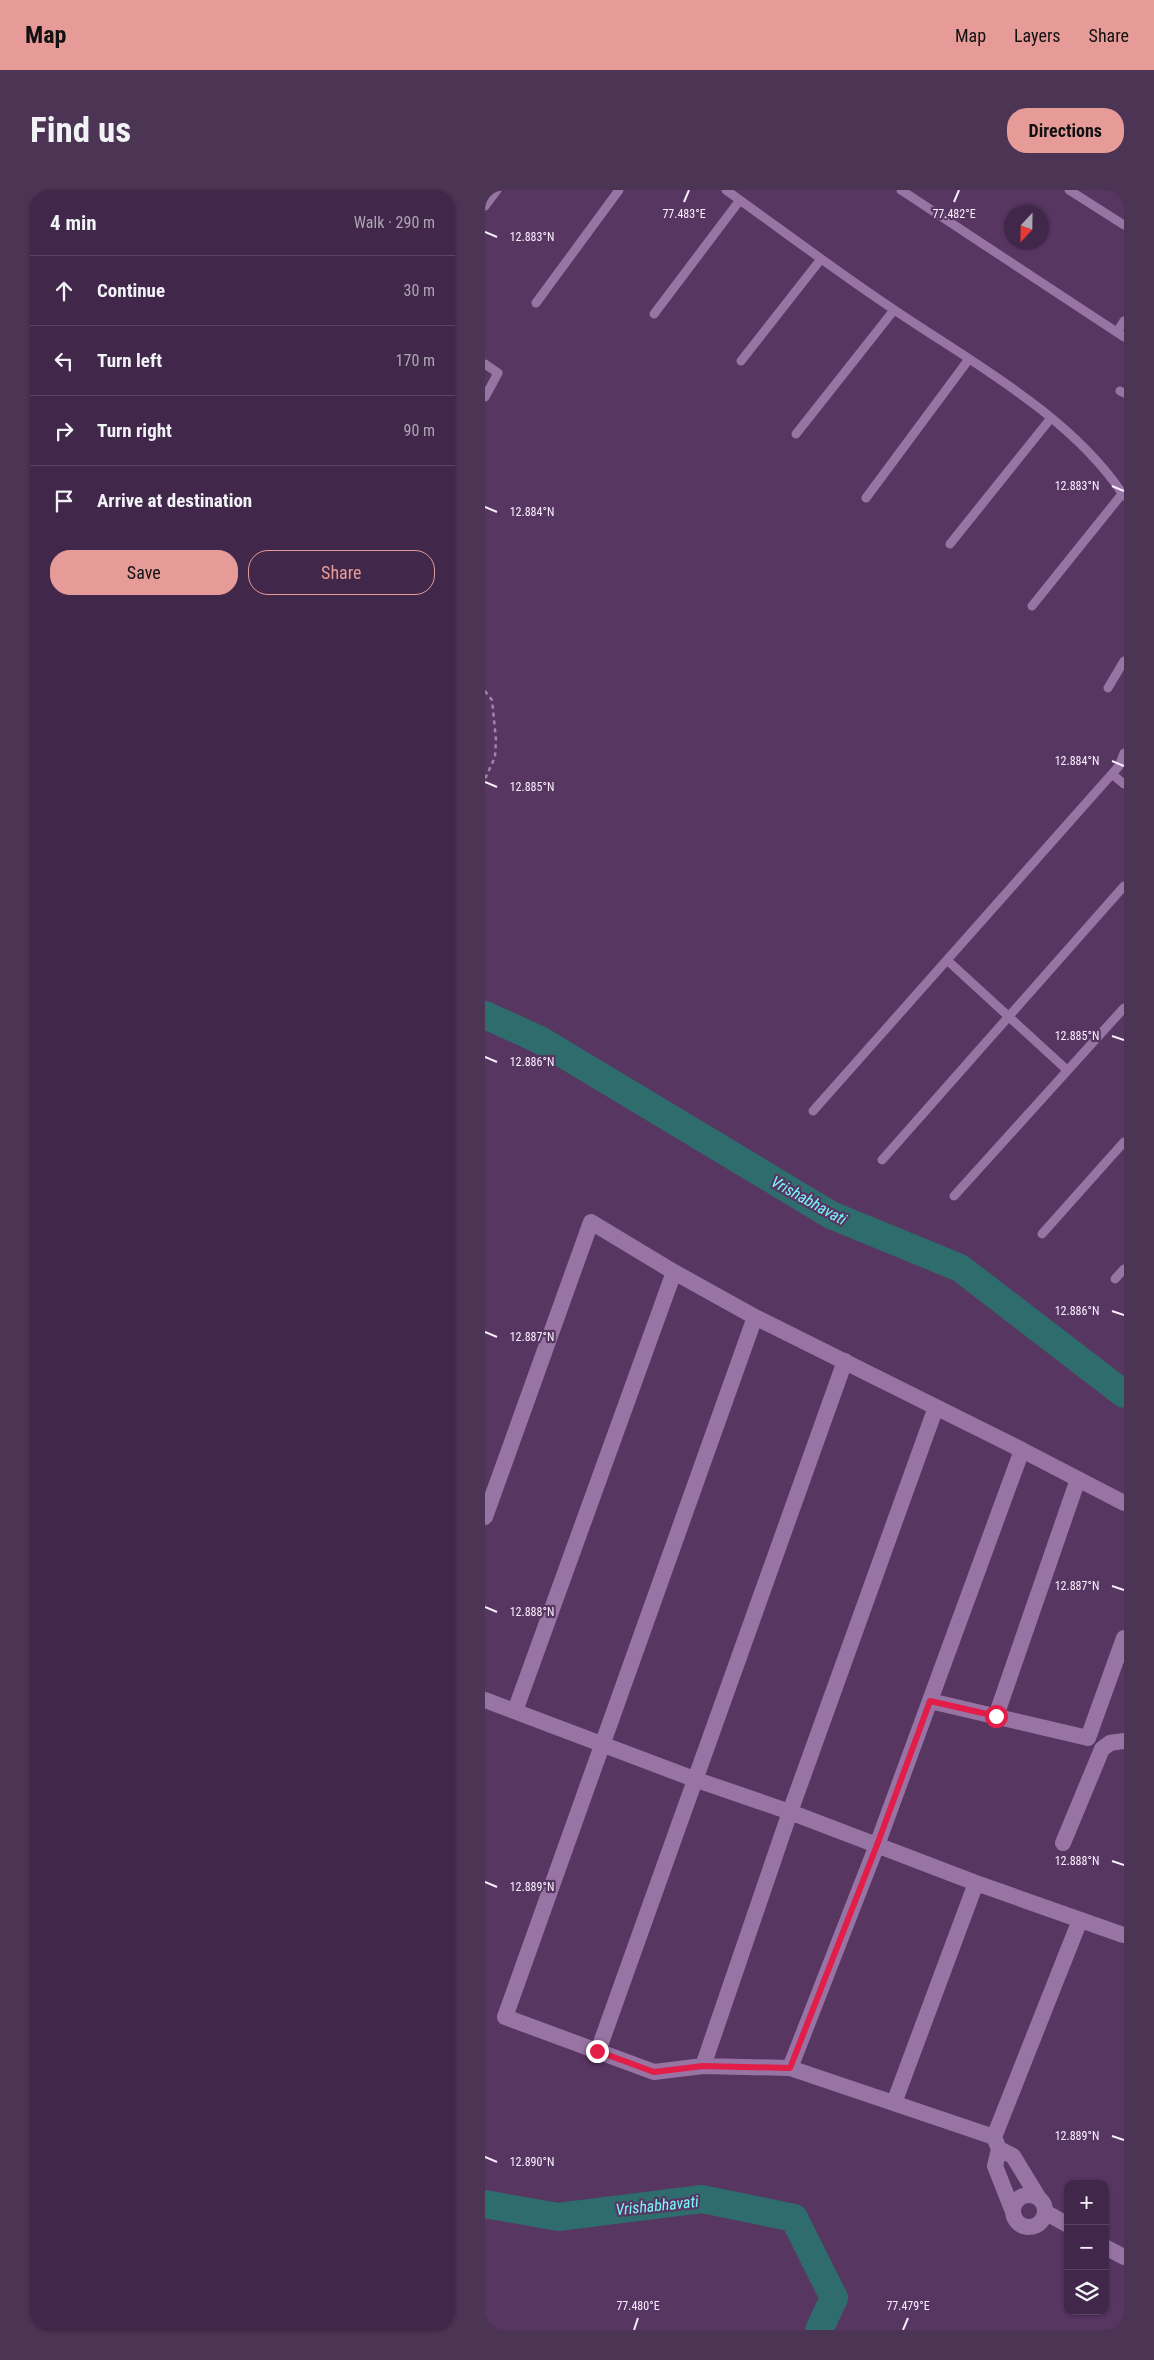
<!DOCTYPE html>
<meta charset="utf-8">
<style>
:root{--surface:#41284a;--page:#4c3454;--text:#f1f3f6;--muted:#aea6b5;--line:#5a4462;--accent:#e69b98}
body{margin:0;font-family:"Roboto Condensed",sans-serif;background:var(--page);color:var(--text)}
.controls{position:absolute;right:15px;bottom:15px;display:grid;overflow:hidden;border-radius:10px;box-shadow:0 1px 4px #0004}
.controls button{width:45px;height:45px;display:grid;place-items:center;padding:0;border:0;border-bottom:1px solid var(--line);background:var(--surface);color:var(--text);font:25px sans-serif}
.compass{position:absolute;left:519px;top:15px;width:45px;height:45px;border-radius:50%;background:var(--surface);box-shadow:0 1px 4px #0004;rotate:202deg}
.stop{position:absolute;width:15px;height:15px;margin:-11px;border:4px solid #e11d48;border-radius:50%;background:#fff}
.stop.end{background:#e11d48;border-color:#fff;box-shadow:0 1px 5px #0008}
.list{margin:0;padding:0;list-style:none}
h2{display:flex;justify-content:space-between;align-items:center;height:65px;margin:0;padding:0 20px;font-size:21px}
h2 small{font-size:16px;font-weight:400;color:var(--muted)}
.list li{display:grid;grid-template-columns:32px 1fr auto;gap:15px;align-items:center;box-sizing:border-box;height:70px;padding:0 20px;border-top:1px solid var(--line)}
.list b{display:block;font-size:19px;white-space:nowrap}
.list em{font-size:16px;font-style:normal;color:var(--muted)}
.actions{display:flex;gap:10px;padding:15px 20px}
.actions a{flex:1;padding:11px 0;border:1px solid var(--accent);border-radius:20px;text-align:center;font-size:18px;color:var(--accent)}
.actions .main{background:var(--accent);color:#111}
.icon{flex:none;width:28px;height:28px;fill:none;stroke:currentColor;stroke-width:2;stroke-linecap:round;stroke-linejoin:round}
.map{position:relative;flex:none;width:639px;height:2140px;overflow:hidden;border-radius:20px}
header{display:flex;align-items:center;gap:30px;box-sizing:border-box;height:70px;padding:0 25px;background:var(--accent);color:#111}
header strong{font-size:24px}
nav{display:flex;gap:28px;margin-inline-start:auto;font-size:18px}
.intro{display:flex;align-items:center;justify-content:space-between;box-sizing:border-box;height:120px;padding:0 30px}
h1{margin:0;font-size:35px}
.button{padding:12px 22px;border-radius:20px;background:var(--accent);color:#111;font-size:18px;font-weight:700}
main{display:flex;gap:30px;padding:0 30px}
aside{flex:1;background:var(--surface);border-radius:20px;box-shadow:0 1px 4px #0004}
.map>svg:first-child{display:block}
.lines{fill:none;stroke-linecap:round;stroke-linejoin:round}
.river{stroke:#2e6c6d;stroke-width:28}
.path{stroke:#9f87a7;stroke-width:2.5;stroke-dasharray:4 4;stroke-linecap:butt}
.service{stroke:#9874a4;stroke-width:9}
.minor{stroke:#9874a4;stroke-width:16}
.route{stroke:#e11d48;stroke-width:6}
.ticks{fill:none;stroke:#fbefff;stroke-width:2}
.labels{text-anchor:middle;stroke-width:4.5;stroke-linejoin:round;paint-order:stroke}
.water-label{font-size:16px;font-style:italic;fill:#79f8fb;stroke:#573662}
.ticks-label{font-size:12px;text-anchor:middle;fill:#fbefff;stroke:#573662;stroke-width:4.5;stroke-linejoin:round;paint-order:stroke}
</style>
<header>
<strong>Map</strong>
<nav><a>Map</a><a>Layers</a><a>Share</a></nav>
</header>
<div class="intro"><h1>Find us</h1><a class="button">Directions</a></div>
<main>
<aside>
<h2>4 min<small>Walk · 290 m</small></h2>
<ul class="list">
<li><svg class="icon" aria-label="ahead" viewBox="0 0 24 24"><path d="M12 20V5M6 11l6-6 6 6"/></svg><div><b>Continue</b></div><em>30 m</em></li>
<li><svg class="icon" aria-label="left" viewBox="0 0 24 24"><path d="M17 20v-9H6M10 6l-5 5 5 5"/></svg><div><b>Turn left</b></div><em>170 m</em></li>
<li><svg class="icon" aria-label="right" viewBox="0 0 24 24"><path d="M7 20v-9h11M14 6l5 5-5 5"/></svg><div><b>Turn right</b></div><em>90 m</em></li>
<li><svg class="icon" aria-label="arrive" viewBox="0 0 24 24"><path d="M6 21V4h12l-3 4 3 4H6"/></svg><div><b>Arrive at destination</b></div></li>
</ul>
<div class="actions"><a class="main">Save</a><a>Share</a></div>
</aside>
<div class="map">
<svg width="639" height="2140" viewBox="0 0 639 2140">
<rect width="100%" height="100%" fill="#573662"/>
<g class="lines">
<path class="river" d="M0,825L55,850L346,1025L475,1078L639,1204
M0,2014L73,2027L217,2009L309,2028L349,2108L334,2140"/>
<path class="path" d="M0,501L7,510L11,550L10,567L0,589"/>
<path class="service" d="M241,0C297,40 351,81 408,119C486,172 587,226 639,306
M416,0L639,147
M584,0L639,35
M0,16L12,0
M51,113L134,0
M169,124L255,10
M632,142L639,131
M256,171L336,69
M0,174L13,183L0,207
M635,201L639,203
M311,244L409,120
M381,308L484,169
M465,354L566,228
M547,416L637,304
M623,498L639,471
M627,584L639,594
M462,770L582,880
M328,921L634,576L639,563
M397,970L639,696
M469,1006L639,818
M557,1044L639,952
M630,1089L639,1079"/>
<path class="minor" d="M537,1260L639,1313
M0,1327L106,1032L189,1082
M0,1510L209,1589L305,1622L491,1693L409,1913
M445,1511L603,1548L639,1448
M30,1521L189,1082L270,1127
M511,1526L593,1289
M578,1653L617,1559L625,1553L639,1551
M491,1693L638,1745
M113,1861L360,1171
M218,1876L305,1622L451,1217
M305,1878L392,1655L537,1260L270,1127L20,1827L169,1882L218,1876L305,1878L509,1947L514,1959
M509,1947L595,1730
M528 2021a16 16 0 1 1 32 0a16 16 0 1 1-32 0Z
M527,2019L510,1976L514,1959L528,1966L553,2007
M560,2022L583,2035
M620,2057L639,2067"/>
</g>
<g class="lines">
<path class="route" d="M112,1861L169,1882L218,1876L305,1878L392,1655L445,1511L511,1526"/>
</g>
<path class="ticks" d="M199,12L204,0M469,12L474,0M0,42L12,47M627,296L639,301M0,317L12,322M627,571L639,576M0,592L12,597M627,846L639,850M0,867L12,872M627,1121L639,1125M0,1142L12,1147M627,1396L639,1400M0,1417L12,1422M627,1671L639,1675M0,1692L12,1697M627,1946L639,1950M0,1967L12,1972M149,2140L153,2128M418,2140L423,2128"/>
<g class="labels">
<g class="water-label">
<text transform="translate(324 1010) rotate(29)" y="6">Vrishabhavati</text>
<text transform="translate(172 2015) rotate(-6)" y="6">Vrishabhavati</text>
</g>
</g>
<g class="ticks-label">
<text x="199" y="28">77.483°E</text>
<text x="469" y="28">77.482°E</text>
<text x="47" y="51">12.883°N</text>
<text x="592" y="300">12.883°N</text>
<text x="47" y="326">12.884°N</text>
<text x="592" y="575">12.884°N</text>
<text x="47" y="601">12.885°N</text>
<text x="592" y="850">12.885°N</text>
<text x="47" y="876">12.886°N</text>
<text x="592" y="1125">12.886°N</text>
<text x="47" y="1151">12.887°N</text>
<text x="592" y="1400">12.887°N</text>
<text x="47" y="1426">12.888°N</text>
<text x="592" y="1675">12.888°N</text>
<text x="47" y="1701">12.889°N</text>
<text x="592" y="1950">12.889°N</text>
<text x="47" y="1976">12.890°N</text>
<text x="153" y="2120">77.480°E</text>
<text x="423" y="2120">77.479°E</text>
</g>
</svg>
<div class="controls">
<button>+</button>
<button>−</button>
<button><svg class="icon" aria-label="layers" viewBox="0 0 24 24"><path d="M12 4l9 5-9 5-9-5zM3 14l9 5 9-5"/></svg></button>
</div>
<svg class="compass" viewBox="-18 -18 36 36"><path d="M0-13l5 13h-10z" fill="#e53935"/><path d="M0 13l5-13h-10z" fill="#aea6b5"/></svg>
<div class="stop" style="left:511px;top:1526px"></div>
<div class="stop end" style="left:112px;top:1861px"></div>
</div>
</main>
